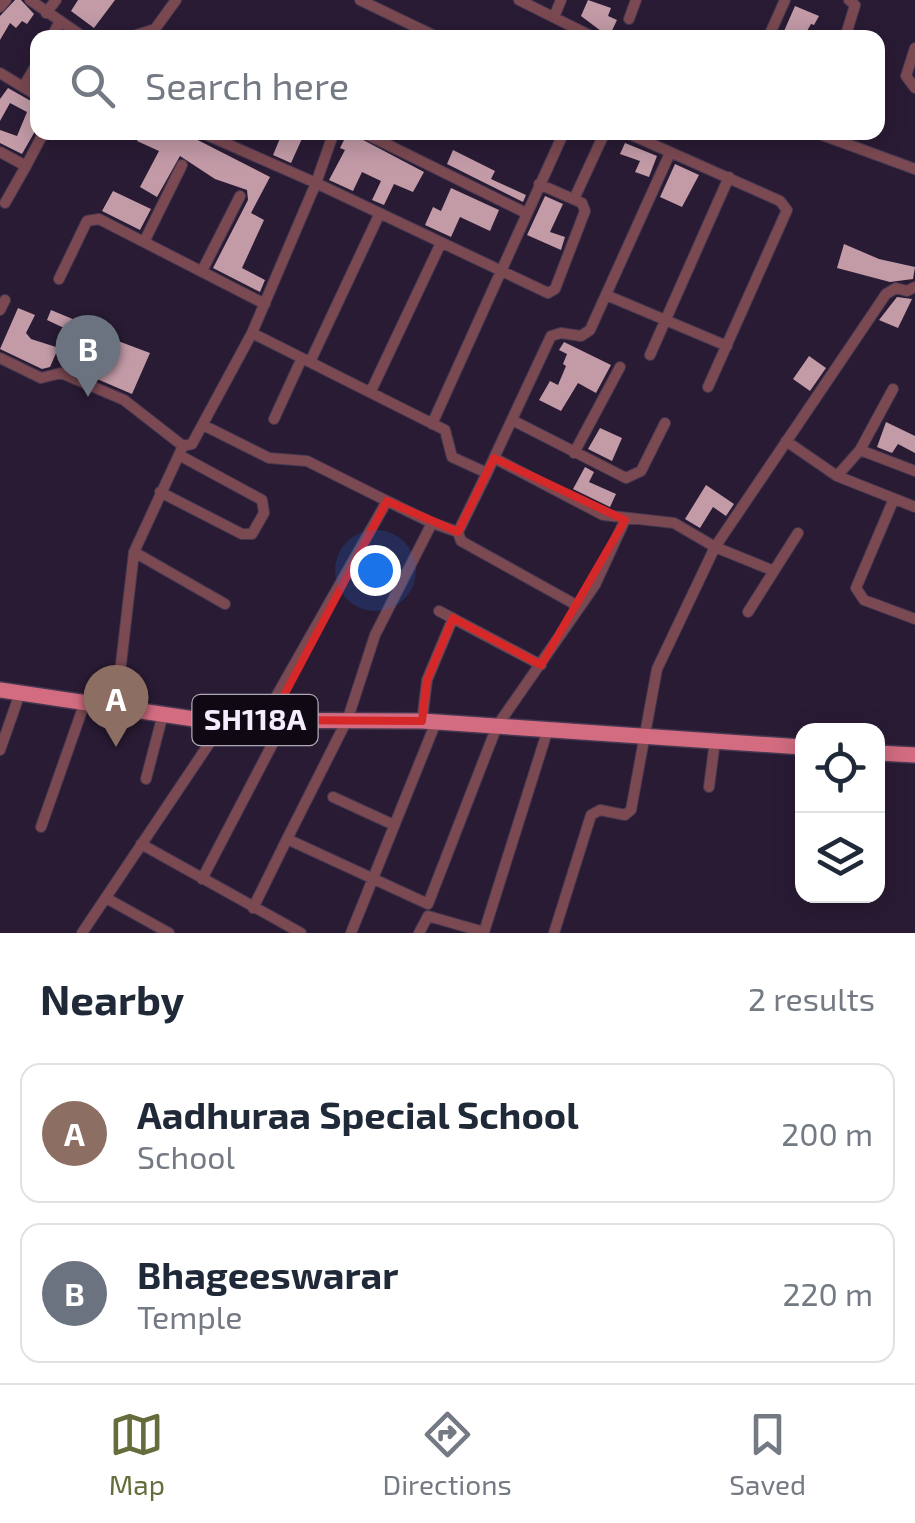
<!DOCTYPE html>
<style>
:root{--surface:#fff;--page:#f2f2f3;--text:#1f2937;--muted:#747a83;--line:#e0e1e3;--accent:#676c3c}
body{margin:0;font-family:"Exo 2",sans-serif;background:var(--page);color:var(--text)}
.controls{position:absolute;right:30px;bottom:30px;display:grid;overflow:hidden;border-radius:20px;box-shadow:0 5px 25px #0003}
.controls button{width:90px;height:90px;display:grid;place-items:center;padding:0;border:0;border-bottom:2px solid var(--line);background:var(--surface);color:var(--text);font:50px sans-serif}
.you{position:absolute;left:375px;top:570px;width:35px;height:35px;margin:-25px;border:8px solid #fff;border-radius:50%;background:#1a73e8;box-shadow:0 0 0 15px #1a73e833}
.badge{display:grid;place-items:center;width:65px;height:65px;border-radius:50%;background:var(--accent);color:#fff;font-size:32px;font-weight:700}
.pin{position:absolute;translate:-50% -82px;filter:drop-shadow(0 2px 5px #0008)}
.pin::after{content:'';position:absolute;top:52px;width:35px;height:30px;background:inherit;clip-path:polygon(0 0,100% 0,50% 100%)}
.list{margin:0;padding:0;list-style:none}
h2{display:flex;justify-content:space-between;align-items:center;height:130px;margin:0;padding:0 40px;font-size:42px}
h2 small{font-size:32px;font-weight:400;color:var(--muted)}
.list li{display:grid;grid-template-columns:65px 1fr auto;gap:30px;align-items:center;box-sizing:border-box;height:140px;margin:0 20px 20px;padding:0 20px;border:2px solid var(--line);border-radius:20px}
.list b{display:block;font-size:38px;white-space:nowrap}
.list p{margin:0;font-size:32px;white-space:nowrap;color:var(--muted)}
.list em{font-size:32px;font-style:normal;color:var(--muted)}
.icon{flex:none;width:55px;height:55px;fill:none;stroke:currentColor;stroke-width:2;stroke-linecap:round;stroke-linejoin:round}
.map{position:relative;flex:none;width:915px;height:933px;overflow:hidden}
.search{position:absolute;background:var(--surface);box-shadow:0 5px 25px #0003;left:30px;right:30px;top:30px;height:110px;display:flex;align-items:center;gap:25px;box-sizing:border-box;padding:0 35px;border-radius:20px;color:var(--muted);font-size:38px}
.sheet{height:450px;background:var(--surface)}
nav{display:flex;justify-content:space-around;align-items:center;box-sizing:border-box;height:140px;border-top:2px solid var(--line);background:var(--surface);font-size:28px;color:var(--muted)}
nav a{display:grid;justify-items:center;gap:5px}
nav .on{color:var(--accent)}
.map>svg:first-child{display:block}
.building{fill:#c29ba7}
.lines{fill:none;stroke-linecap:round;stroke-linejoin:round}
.minor-casing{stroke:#463850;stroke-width:12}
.primary-casing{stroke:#463850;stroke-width:18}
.minor{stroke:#7b4952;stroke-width:10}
.primary{stroke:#d36c81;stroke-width:15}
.marked{fill:none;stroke:#d62828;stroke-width:8;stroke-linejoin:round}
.labels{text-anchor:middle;stroke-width:10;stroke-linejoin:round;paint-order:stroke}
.shield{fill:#0f0914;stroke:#b0a8b7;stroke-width:2.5}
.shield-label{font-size:30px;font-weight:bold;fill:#f5ecfd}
</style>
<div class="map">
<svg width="915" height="933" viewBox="0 0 915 933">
<rect width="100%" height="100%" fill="#291b34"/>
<path class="building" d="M15,0H21L34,14L27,24L22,21L16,28L10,23L0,40V16Z
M78,0H115L94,28L71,11Z
M588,0L611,8L608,16L617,20L609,37L581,16Z
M795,6L819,16L814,25L811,24L803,38H781Z
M8,88L38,105V126L22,154L0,143V130L17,136L27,112L10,103L0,121V99Z
M141,132H182L270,177L251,213L264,220L242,268L265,280L260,292L213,268L248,200L247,190L215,179L180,156L157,197L140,187L159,151L137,141Z
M293,132H305L291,163L273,155L281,136L290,139Z
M348,132L424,172L413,192L394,184L384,205L372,200L381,181L362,172L353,191L329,180L345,150L340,148Z
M625,143L657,156L649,177L635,172L640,161L620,154Z
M453,150L495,171L491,179L526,195L523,202L447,164Z
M675,164L699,175L682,207L660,197Z
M451,188L499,210L490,231L460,217L451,237L425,225L433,207L441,211Z
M113,191L151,209L140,230L102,211Z
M545,196L563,204L550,232L565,237L561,250L527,235Z
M844,244L879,259L915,267L913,279L890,282L837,268Z
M897,297L912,299L898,328L879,320Z
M18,308L35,315L26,333L31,339L56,347L64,328L47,320L51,310L87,325L86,329L150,353L132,394L76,370L81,358L57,351L50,367L42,369L0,349Z
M564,342L611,365L596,393L578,383L561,411L539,400L550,381L558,385L566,366L563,364L567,354L559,350Z
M809,356L826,368L810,391L793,379Z
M886,422L915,436V453L898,444L892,453L877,447Z
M600,428L622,438L612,461L588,449Z
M585,467L594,472L589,482L616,494L610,507L573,489Z
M706,485L734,504L726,516L713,507L700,528L685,519Z"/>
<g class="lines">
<g class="minor-casing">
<path id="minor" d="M30,0L85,38
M360,0L439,38
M519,0L595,38
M0,7L6,0
M46,13L56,0
M554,17L561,0
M629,19L636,0
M51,38L60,21
M127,38L155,29L176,0
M768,38L785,0
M845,38L855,5L849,0
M915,48L906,76L915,88
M38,62L23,87L38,96
M0,73L23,87
M200,132L316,183L334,132
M362,132L526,213
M625,132L780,201L787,210L708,387
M814,132L915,169
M0,152L26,166L44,132
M574,199L605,132
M5,203L26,166
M144,242L182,165
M202,271L240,196
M59,279L87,221L99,219L265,304
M606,295L727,346
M0,310L5,300
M252,333L445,430L452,457L487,473L494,458
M650,355L729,177
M0,358L41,378L61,373L124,400L183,446L192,444L252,333L316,183L548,293L555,289L585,211L582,203L539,184
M310,362L379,215
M371,391L440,245
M274,419L302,358
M512,420L626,478L641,471L665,423
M432,424L564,132
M205,426L269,458L307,461L387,501
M786,441L837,476
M860,450L893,389
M574,453L620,367
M915,471L860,450L837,476L915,507
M487,473L458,532L461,541L578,606
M160,492L242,534H252L264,513L262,500L179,455
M893,501L856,588L864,600L915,619
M134,552L225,604
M774,571L715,547L886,294L896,288L907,291L915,287
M439,611L541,665
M748,612L798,533
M116,707L134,552L183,446
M271,720L277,695L387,501L432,523
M422,721L427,680L453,618
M0,750L20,693
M146,779L163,714
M709,787L715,741
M333,797L394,825
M41,827L85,702
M287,839L348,718L375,635L432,523L458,532
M141,844L301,933
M202,879L285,720
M106,898L169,933
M253,908L287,839L428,904L497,726L595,585L625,520
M82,933L225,720
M351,933L436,722
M419,933L428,916L484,932L548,729
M554,933L591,815L600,810L625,815L631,810L657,669L715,547L674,523L603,515L494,458L551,336L561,333L581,336L590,330L670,153"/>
</g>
<g class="primary-casing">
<path id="primary" d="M0,690L201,720L422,721L802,747
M878,753L915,755"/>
</g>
<use href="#minor" class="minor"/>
<use href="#primary" class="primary"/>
</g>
<path class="marked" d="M494,458L625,520L541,665L453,618L427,680L422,721L271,720L387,501L458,532Z"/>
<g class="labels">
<rect class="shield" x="192.5" y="695" width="125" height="50" rx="8"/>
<g class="shield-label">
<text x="255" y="730">SH118A</text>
</g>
</g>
</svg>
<div class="controls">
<button><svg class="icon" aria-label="locate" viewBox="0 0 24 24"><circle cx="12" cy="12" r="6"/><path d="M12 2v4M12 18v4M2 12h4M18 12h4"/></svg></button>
<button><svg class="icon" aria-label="layers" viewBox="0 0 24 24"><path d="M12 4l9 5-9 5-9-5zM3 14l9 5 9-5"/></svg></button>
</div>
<div class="you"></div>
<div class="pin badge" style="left:116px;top:747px;background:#8d6e63">A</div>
<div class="pin badge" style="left:88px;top:397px;background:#6b7280">B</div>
<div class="search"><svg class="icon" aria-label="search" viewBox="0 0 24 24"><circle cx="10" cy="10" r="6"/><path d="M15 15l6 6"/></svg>Search here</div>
</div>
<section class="sheet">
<h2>Nearby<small>2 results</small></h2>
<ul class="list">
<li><span class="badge" style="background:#8d6e63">A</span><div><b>Aadhuraa Special School</b><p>School</p></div><em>200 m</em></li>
<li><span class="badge" style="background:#6b7280">B</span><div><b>Bhageeswarar</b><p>Temple</p></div><em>220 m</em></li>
</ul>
</section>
<nav>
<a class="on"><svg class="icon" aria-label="map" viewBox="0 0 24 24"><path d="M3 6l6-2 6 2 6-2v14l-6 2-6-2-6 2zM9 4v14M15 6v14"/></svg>Map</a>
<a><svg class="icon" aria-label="directions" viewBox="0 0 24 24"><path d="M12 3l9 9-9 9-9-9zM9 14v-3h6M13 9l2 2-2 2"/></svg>Directions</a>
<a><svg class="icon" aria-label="saved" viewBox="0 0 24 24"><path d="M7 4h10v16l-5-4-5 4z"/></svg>Saved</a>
</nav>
